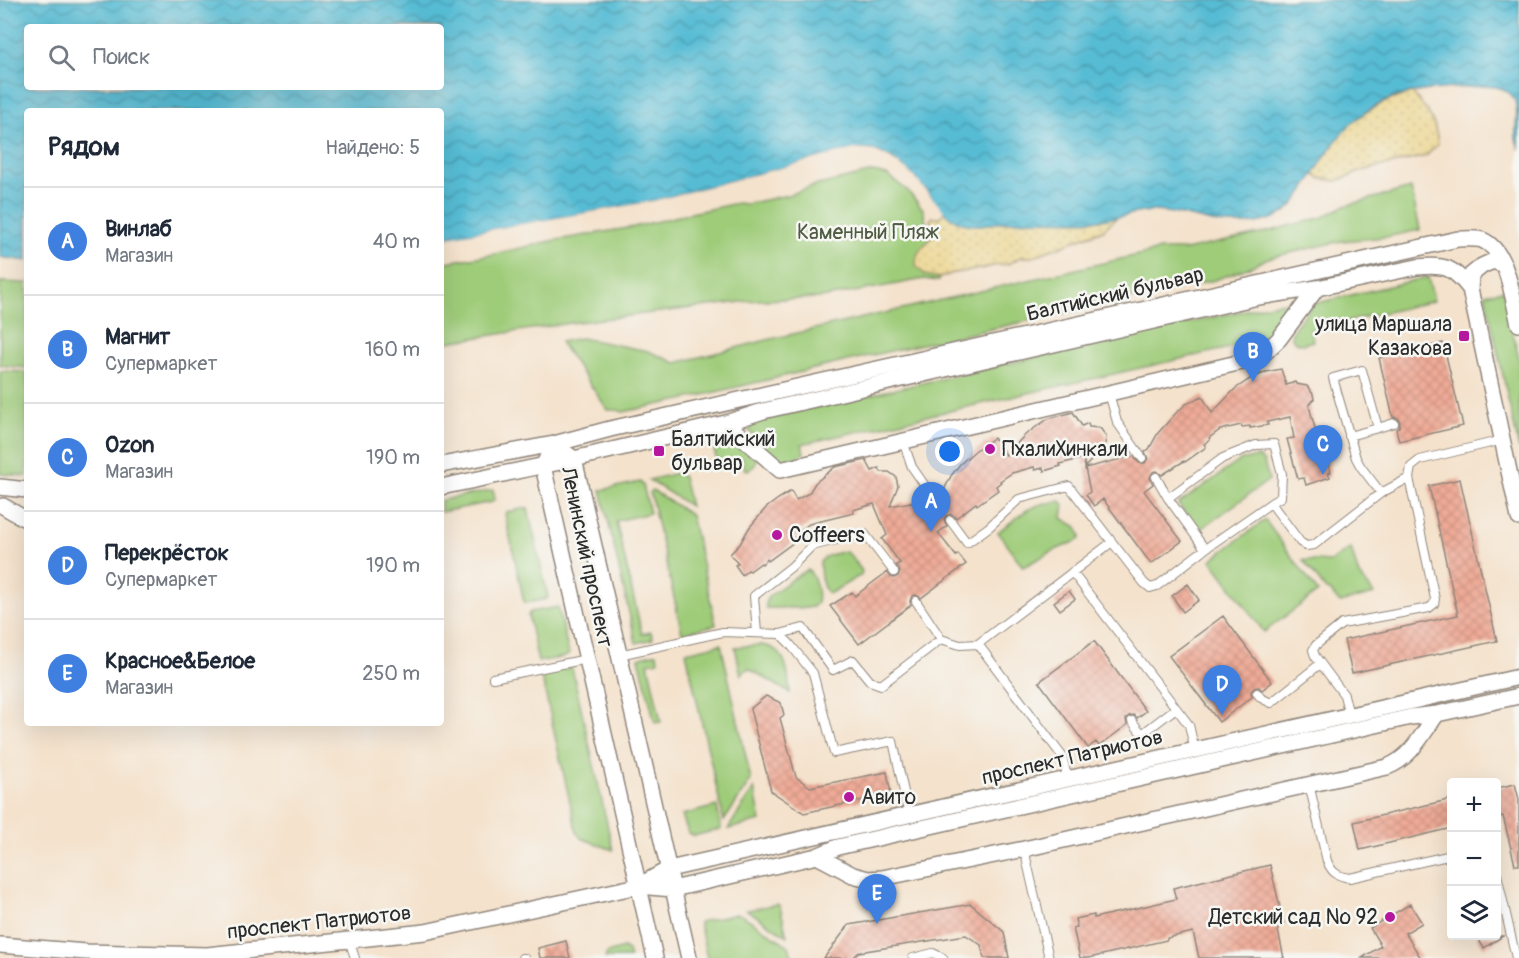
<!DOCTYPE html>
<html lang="ru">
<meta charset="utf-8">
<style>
:root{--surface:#fff;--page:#f6f6f7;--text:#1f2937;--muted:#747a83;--line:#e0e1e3;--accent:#b5179e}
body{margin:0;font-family:Pangolin,sans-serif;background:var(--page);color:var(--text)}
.controls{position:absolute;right:18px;bottom:18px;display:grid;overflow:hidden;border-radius:6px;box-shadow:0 6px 24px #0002}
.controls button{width:54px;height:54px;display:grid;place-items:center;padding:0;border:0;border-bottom:2px solid var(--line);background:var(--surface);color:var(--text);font:30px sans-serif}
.you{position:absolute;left:950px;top:452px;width:21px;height:21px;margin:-15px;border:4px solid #fff;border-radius:50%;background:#1a73e8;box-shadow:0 0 0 9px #1a73e833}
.badge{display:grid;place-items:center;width:39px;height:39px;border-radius:50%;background:var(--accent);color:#fff;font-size:20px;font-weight:700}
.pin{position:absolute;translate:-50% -50px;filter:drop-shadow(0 2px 3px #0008)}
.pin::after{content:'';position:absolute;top:32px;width:21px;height:18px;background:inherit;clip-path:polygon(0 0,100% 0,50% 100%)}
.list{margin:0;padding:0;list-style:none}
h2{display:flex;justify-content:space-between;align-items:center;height:78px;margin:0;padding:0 24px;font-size:26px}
h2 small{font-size:20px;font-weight:400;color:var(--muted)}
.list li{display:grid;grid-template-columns:39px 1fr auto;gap:18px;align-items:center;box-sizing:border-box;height:108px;padding:0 24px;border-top:2px solid var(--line)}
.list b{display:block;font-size:22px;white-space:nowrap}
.list p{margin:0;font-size:20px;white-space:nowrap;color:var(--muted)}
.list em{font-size:20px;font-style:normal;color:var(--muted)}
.icon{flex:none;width:33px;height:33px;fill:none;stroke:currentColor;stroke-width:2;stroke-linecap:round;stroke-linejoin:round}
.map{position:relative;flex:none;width:1519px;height:958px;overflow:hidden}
.search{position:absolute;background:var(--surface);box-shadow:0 6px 24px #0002;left:24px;top:24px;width:420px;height:66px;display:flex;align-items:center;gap:15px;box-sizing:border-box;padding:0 21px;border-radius:6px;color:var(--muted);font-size:22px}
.panel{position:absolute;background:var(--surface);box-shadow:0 6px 24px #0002;left:24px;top:108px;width:420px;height:618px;border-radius:6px}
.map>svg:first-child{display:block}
.green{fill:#9fcc79;stroke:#657c52;stroke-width:1.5}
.sand{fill:url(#sand-dots);stroke:#8c8264;stroke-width:1.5}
.water{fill:url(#water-waves);stroke:#407480;stroke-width:1.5;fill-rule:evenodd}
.pier{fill:#f4e2cc}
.building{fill:url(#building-cross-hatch)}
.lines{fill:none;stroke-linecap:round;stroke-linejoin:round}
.service-casing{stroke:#90867c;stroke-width:10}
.minor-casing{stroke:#90867c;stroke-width:18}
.service{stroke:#fff;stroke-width:8}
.minor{stroke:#fff;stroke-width:15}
.poi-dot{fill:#b5179e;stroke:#f6f6f2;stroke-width:2}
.labels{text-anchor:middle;stroke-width:5;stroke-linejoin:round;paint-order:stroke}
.park-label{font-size:21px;fill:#4e5b42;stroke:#f6f6f2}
.street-label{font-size:21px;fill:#2b2b2b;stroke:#f6f6f2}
.poi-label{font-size:21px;fill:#2b2b2b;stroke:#f6f6f2;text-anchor:start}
</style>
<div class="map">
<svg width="1519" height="958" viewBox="0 0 1519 958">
<defs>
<pattern id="sand-dots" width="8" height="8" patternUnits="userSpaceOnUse" patternTransform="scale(1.5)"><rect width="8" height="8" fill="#eeda9e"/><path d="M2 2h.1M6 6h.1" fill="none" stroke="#cb8" stroke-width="1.8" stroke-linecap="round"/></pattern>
<pattern id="water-waves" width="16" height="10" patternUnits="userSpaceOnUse" patternTransform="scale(1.5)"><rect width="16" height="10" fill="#56bcd4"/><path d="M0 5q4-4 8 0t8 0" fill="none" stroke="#4799ac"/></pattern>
<pattern id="building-cross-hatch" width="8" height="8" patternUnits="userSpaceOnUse" patternTransform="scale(1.5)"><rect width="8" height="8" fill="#eeaa96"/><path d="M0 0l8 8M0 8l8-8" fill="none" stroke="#cc9281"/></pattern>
</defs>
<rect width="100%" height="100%" fill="#f6f6f2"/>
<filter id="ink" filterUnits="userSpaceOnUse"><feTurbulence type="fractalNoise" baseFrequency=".0167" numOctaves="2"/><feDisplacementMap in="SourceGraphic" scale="12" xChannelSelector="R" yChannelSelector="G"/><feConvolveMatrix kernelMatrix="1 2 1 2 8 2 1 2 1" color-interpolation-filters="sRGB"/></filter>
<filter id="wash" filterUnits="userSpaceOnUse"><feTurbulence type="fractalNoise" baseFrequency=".008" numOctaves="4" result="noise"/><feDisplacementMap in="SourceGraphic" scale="24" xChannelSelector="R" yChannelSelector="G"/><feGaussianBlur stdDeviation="1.35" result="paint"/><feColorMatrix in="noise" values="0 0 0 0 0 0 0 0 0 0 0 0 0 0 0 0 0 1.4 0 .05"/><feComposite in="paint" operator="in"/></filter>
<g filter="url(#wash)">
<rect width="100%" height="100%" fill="#f4e2cc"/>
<path class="green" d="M873,172L887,175L907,190L923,209L939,281L924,279L821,298L758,300L570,323L441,343V263L495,254L551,241L634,227L691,213L737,203L746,204L788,195L814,186Z
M1411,188L1420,230L1386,237L1342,241L1268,258L1250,267L1215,280L886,352L686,399L623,412L618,410H608L560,342L581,338L648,351L676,363L771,339L1160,250H1185L1259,234L1323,217L1344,206Z
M1428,277L1434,301L1311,330L1313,341L1302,344L1295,342L1291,336L1294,328L1313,304Z
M0,282L27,283V368L0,365Z
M1503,290L1519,359V449L1485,294Z
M1287,302L1291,305L1293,310C1280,326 1269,344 1250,352L1247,344L802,444L804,453C800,456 796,459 792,460C775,464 760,442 749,431L750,427L754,423L762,419L1277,303Z
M0,371L27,372V476L0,474Z
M721,440C736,441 745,448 756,458C757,466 752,469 745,470L742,460L718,466L712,441Z
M1259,457L1264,462L1269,480L1198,531L1178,504L1241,460Z
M677,473L683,477L690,506L649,480Z
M640,482L643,485L650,513L616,521L642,634L651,632L653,639L636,643L601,490Z
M493,490L495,499L492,502L441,512V500Z
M652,490L691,515L716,625L682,633L650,492Z
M1061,501L1064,505L1062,518L1077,527L1081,537L1079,540L1053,551L1023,567L998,532L1027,510L1041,504Z
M526,508L528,509L548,597L546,599L527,603L524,602L505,514L507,512Z
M1265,520L1318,592L1264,632L1211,560Z
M1351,548L1358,573L1374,594L1340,603L1330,591L1326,590L1303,560L1330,562Z
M841,552H846L850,555L862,571L861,575L829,594C821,588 820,572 820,562C825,555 834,554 841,552Z
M808,570C816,577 819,593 817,603L813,607L807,608H766V601L769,596L800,574Z
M558,607L569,654L565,657L538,662L528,615L530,612Z
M721,644L751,780L724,821L686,652Z
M760,645C787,647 788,671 790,693L748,668L741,675L735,647Z
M657,653L658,661L648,663L661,722L655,723L639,658L644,656Z
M568,668H572L613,850L581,838L577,833L541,674Z
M754,788L761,821L728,829Z
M717,806L721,829L694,836L688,833L682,815Z
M777,904L780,906L787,936L747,910Z
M736,914L742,915L789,946L792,958H707L699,922Z
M623,948L628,951L630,958H605L607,953Z"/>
<path class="sand" d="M1412,93C1429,112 1435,119 1438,144L1426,156L1362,171L1337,181L1319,178L1313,173C1344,128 1357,108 1412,93Z
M944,211C950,216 956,221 964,223C986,227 1010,220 1033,220C1061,220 1089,222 1117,217L1103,230L1032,257H1021L1008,264L997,265L970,271L953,273L940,278L925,275L916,266C915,248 926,247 934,233L930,220L933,217H940Z"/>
<path class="water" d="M0,0H1519V149C1518,145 1516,140 1516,136C1515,123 1519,111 1515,100C1506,83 1485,86 1470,87C1409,90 1367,95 1330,149C1317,167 1307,189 1292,206C1276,223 1251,225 1229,224C1203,223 1179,211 1153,211C1135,211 1117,219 1099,220C1070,222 1041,219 1013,221C997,222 979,228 963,223C948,219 938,206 929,194C915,178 898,158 876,151C870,149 861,150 854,149L657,200L609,209L441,238V111H27V261L0,257ZM27,27H441V87H27Z"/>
<path class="pier" d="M854,149L875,151L894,161L907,170L922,186L944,211L942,214L913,181L893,163L874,154L854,152L658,203L610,212L441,241V238L609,209L657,200Z"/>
<g id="blocks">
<path class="building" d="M1443,343L1463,426L1399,441L1396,429L1399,427L1400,422L1398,418L1393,417L1379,358Z
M1281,369L1286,385L1295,382L1296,384L1307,386L1313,394L1314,399L1309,406L1316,432H1319L1331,472L1328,473L1330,477L1306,485L1304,478L1298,479L1287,439L1294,438L1290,417L1267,422L1268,425L1250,428V426L1242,427L1241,425L1220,430L1209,438L1210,440L1204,444L1206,447L1185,462L1184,461L1162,475L1157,471L1153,472L1151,475L1150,478L1153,484L1144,491L1182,541L1151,564L1103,499L1094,506L1086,495L1090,492L1085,468L1133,456L1139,463H1145L1148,458L1145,452L1149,449L1158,433L1175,414L1186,404L1202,396L1212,413L1235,389L1250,379L1266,372Z
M1073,412L1082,426L1088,423L1089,427L1100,428L1106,436L1105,446L1085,467L1083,458L1060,464L1061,466L1044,471L1043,468L1035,470L1034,467L1012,473L1000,481L1001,482L996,486L998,490L977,505L976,503L956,518L952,514L946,516L944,520L947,526L938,533L956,556L958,554L966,564L921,598L916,595L912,596L910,601L911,605L859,644L830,606L852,592L855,596L887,572L891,577L894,578L898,576L900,572L896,565L900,563L882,539L887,535L874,504L853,510L854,513L809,524L797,533L798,535L792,539L794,542L768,561L767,559L762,564L761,563L750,571L748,570L742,575L735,565L738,564L730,554L740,544L749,528L766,508L778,499L791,491L796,500L809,493L815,483L835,467L866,460L872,471L879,468L881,472H889L896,477L898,486L890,506L927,499L932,505L936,506L941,502L939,495L943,492L951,476L960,464L976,450L994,438L1006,455L1025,435L1036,427L1048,419Z
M1460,479L1497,641L1352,673L1344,640L1458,615L1429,486Z
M1188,584L1199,600L1183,612L1172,596Z
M1069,591L1075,599L1060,610L1054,602Z
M1223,616L1272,682L1262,690L1259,687L1254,688L1251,691L1252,697L1219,722L1169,656Z
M1094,641L1146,711L1137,718L1134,715L1129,716L1126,719L1127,725L1099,746L1096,742L1088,748L1039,682Z
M766,696L781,703L784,715L780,718L796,777L810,787L887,772L891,794L804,813L771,791L750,709Z
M1515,784L1519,799V865H1515L1503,816L1497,817V788Z
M1452,799V828L1360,850L1354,822Z
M1270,865L1284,924L1277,926L1284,958H1199L1193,932L1167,938V940L1089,958H1080L1073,928L1077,927L1075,919L1094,915V918L1176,899L1173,888Z
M971,904L1004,932L1009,958H984L981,945L966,935L859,952L853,958H824L849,925Z
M1410,904L1422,923L1405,933L1421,958H1362L1381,946L1370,928Z
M1476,936H1503L1484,948Z
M566,941L570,958H540L538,948Z"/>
</g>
</g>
<g filter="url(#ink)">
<use href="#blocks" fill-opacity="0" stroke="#90867c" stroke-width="1.5"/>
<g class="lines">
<g class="service-casing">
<path id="service" d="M1109,393L1117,422L1142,458
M1378,428L1394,423
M1349,436L1378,428L1362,370L1333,378L1356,458L1361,467L1381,493
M903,441L912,467L935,500
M1156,477L1168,498
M950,520L967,543L989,527L1019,499L1069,486L1112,542
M1205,549L1168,498L1223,458L1256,445L1274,444L1282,474L1281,497L1271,503
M1072,572L1189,725L1195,751
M916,601L941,639
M757,633L754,596L791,567L812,546L864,533L894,572
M780,634L803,628L833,670L853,660L870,681L881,685L941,639L960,645L978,644
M619,655L723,632L780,634L790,644L813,673L834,753L893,741L909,815
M493,678L587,659
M1257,693L1261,698L1271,703L1320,664
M1349,715L1344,695L1315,656L1313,650L1316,645L1342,624L1429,608L1434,604L1435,599L1409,478L1411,467L1420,460L1503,440
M1132,721L1142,734L1176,708
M1068,780L1062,756L978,644L1112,542L1144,583L1150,588L1157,586L1205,549L1271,503L1300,542L1306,546L1314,545L1381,493L1409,478
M1309,784L1327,861C1332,873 1337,876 1350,878L1452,855
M1024,849L1049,958
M1496,870L1516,958
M349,940L355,958
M522,958H524
M913,958L933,953L943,958"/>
</g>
<g class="minor-casing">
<path id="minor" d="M1504,265L1493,261L1482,266L1471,275L1470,289L1519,518
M726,423L780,470L1259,358L1279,339L1317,288
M441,465L554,444L610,429L1458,239C1466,239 1474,238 1482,240C1508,250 1513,301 1519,324
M0,487L27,490
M441,487L574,459L726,423L763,411L1258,297L1317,288L1417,267C1445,264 1453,267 1470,289
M3,506L27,520
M817,856L853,875L868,879L882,878L1024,849L1387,767C1412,757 1422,734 1437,714
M638,886L669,869L1519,677
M0,945L86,952L207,955L425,932L638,886L673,889L817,856L838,847L1411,717L1437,714L1519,696
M655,958L543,466L554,444L574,459L689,958"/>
</g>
<use href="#service" class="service"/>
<use href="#minor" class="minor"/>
</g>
</g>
<g class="poi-dot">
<rect x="1458" y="330" width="12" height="12" rx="3"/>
<circle cx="990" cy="449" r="6"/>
<rect x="653" y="445" width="12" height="12" rx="3"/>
<circle cx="777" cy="535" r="6"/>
<circle cx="849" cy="797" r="6"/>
<circle cx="1390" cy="917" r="6"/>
</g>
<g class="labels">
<g class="park-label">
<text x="868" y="239">Каменный Пляж</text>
</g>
<g class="street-label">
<text transform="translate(1115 294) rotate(-13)" y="7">Балтийский бульвар</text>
<text transform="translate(587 557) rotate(78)" y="7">Ленинский проспект</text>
<text transform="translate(1072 757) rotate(-13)" y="7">проспект Патриотов</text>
<text transform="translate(319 922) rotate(-6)" y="7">проспект Патриотов</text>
</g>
<g class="poi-label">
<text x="1452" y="331" text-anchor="end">улица Маршала<tspan x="1452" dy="24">Казакова</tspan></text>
<text x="671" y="446">Балтийский<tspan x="671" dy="24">бульвар</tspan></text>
<text x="1002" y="456">ПхалиХинкали</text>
<text x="789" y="542">Coffeers</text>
<text x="861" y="804">Авито</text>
<text x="1378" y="924" text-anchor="end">Детский сад № 92</text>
</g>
</g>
</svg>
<div class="controls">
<button>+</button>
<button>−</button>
<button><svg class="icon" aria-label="layers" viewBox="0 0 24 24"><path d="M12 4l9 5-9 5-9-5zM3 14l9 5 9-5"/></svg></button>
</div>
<div class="you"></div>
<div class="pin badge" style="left:931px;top:532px;background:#3f7fe0">A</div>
<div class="pin badge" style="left:1253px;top:382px;background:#3f7fe0">B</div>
<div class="pin badge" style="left:1323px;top:475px;background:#3f7fe0">C</div>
<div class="pin badge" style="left:1222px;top:715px;background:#3f7fe0">D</div>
<div class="pin badge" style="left:877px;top:924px;background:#3f7fe0">E</div>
<div class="search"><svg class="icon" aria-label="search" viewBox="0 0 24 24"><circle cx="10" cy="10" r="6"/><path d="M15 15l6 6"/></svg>Поиск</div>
<section class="panel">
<h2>Рядом<small>Найдено: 5</small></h2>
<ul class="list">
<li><span class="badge" style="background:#3f7fe0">A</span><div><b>Винлаб</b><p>Магазин</p></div><em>40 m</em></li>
<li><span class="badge" style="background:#3f7fe0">B</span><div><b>Магнит</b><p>Супермаркет</p></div><em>160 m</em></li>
<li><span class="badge" style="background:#3f7fe0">C</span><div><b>Ozon</b><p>Магазин</p></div><em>190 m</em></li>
<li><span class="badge" style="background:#3f7fe0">D</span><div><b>Перекрёсток</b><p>Супермаркет</p></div><em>190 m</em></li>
<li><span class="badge" style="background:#3f7fe0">E</span><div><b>Красное&amp;Белое</b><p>Магазин</p></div><em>250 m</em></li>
</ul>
</section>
</div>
